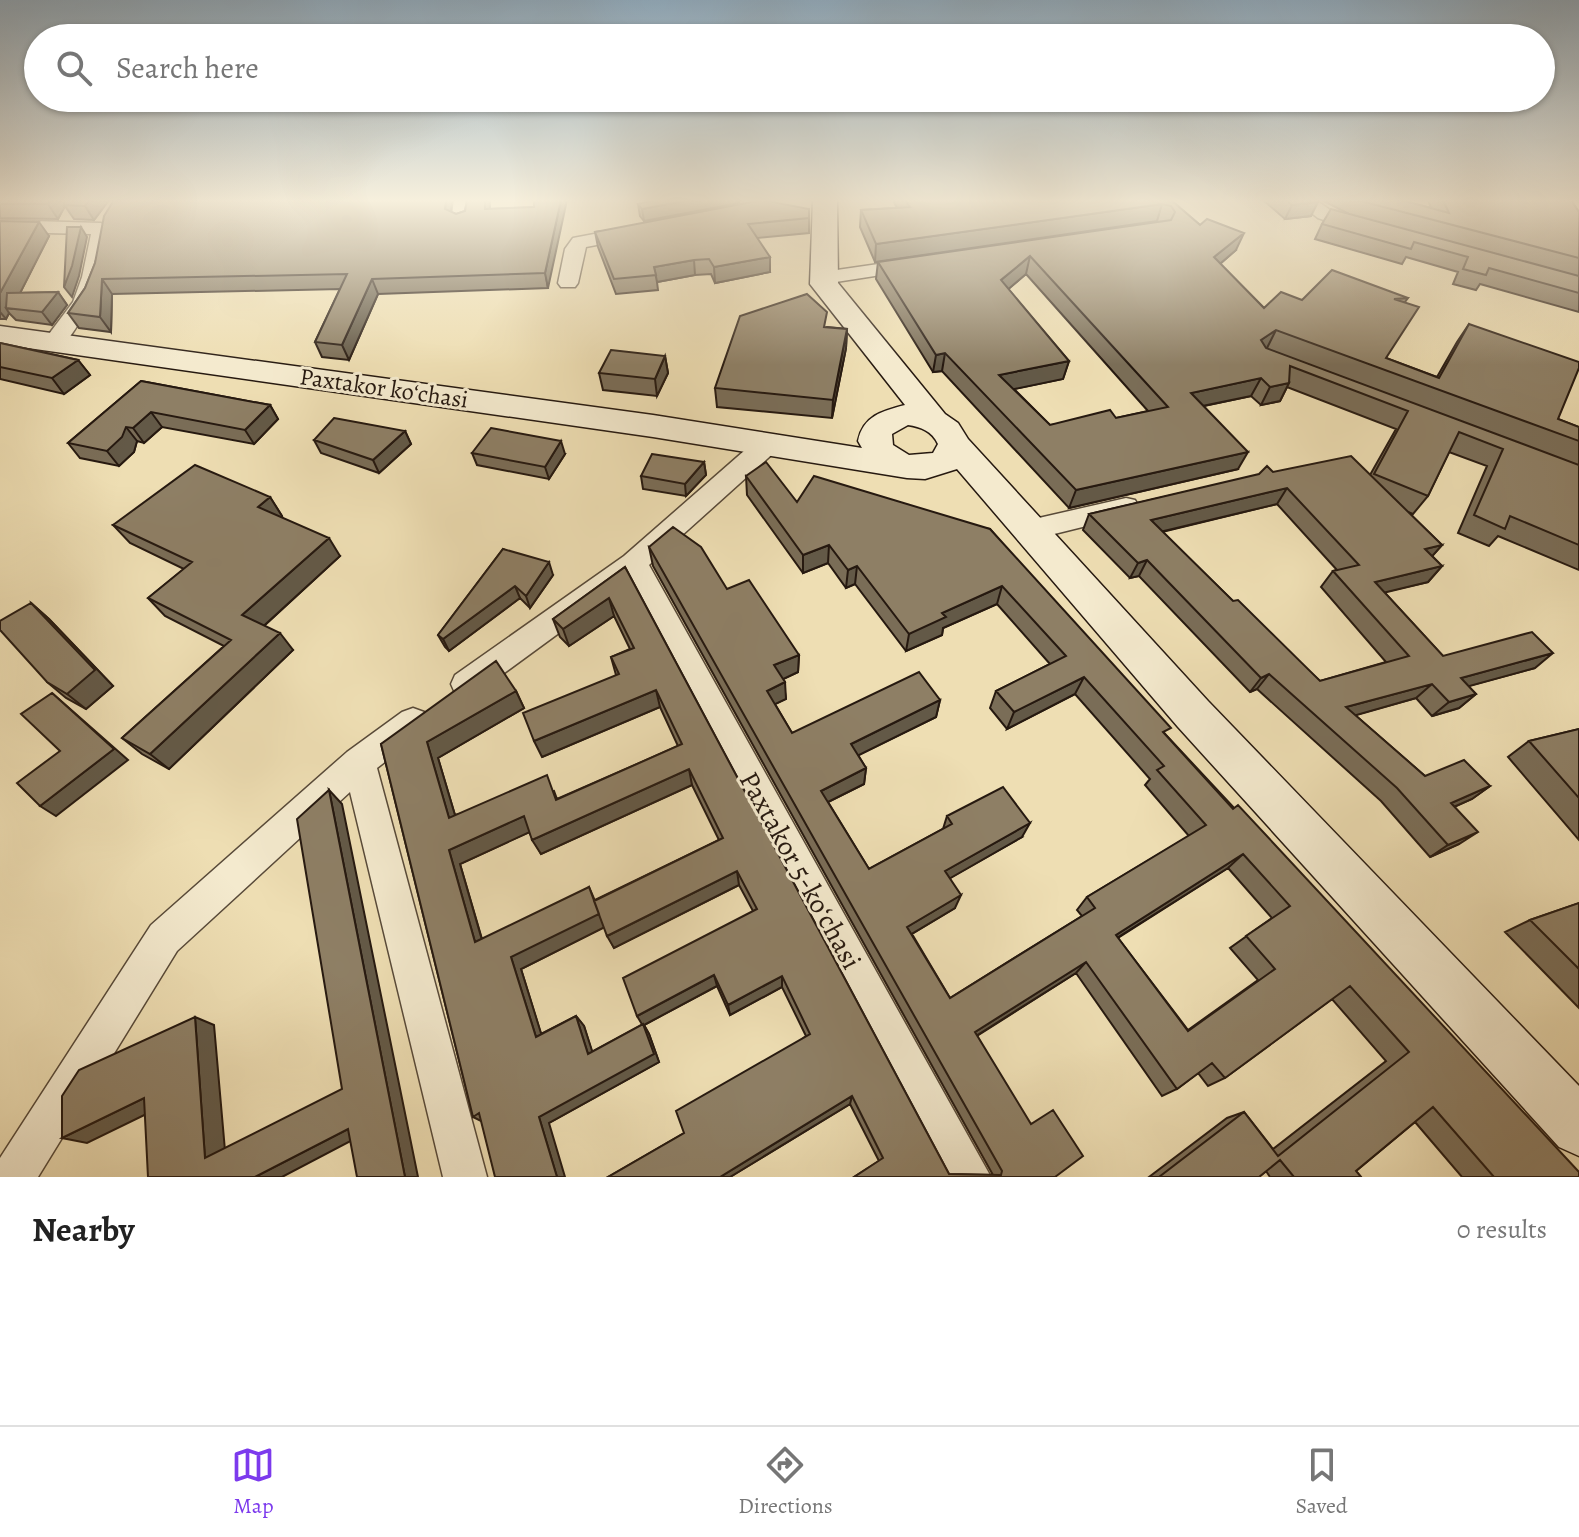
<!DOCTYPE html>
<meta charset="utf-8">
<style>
:root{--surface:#fff;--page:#f2f2f2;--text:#222;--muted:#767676;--line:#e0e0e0;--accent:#7c3aed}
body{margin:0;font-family:Alegreya,serif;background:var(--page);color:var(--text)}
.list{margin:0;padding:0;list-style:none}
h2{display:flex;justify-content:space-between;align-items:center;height:104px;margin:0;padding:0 32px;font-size:34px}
h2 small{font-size:26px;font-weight:400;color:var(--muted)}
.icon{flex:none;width:44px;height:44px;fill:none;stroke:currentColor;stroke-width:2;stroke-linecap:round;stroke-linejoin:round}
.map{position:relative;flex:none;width:1579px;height:1177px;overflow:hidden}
.search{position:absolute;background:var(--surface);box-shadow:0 2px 6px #0004;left:24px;right:24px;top:24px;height:88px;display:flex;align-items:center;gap:20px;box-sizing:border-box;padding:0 28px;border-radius:44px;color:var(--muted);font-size:30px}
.sheet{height:248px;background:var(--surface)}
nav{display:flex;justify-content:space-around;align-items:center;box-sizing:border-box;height:112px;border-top:2px solid var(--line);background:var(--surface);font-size:22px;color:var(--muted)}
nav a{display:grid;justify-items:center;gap:4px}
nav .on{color:var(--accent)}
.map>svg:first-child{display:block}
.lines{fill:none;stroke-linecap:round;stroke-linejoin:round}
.minor-casing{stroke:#584a39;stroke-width:3}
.secondary-casing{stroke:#261910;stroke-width:3}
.minor{fill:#f4eace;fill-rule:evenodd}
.secondary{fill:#f4eace;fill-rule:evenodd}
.wall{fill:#7a6d57;stroke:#261910;stroke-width:2;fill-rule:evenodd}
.shaded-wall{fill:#635947;stroke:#261910;stroke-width:2}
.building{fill:#8e7f65;stroke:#261910;stroke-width:2;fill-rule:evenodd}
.labels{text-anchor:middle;stroke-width:6;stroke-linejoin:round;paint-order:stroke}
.street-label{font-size:24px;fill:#261910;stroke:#f4eace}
.near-street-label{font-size:28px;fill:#261910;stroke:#f4eace}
</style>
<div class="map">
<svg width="1579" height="1177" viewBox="0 0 1579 1177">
<rect width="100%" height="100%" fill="#eedeb3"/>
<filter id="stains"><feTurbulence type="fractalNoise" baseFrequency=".0025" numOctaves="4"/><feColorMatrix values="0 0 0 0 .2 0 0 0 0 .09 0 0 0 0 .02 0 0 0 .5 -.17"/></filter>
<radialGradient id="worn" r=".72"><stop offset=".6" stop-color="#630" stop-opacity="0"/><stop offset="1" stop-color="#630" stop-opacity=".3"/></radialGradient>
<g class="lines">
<g class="minor-casing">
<path id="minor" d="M454,200H472L466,225L460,226L451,221Z
M1295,200H1316L1330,210L1371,224L1373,228L1364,234L1318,218Z
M0,220L101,223L110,229C102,279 94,307 62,347L54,348L43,342L73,302L82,277L91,234L0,232Z
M631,227L640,233L638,237L586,247L578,283L575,287H561L558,283L565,249L573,238Z
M913,259L923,265L920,269L823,284L813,278L823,272Z
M769,435L778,437L781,443L778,449L649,565L991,1177H945L630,581L477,693L466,697L455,693L451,684L455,675L624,556L760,437Z
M1126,498L1135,500L1139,507L1135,514L1030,540L1021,537L1017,530L1021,523L1030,520Z
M413,708L424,712L429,722L424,732L377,768L487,1177H443L350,792L177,951L38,1177H0V1158L151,925L347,752L402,712Z"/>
</g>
<g class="secondary-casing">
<path id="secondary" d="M813,200H837L838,283L945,414L958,423L968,439L1208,701L1579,1086V1156L1559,1147L1178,727L957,469L925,479L907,478L653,437L0,344V326L653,415L862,448L858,441C863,416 882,411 905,405L810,284ZM908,425C921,427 932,431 938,444L933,453L909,455L893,445L892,434Z"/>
</g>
<use href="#minor" class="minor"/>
<use href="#secondary" class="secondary"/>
</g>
<path class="wall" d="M0,200H109L94,220L74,219L65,206L58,219L0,218Z
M114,200H452L451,212L456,214L465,211L467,200H490V209L534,207L548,288L378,294L349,360L322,357L315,342L340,289L112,294L111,332L79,328L68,313L85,288L95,263Z
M893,200H1171L1200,225L1236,250L1220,264L1264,308L1302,300L1408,298L1405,302L1386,358L1437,377L1457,342L1469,324L1558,419L1579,427V570L1498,536L1489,546L1458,533L1487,466L1449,452L1428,496L1413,514L1408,512L1442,545L1432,556L1442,566L1428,582L1384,592L1443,656L1535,668L1468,686L1476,694L1459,708L1432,716L1416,698L1355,715L1425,776L1490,786L1472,799L1454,807L1459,844L1430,857L1381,801L1257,689L1250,692L1139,576L1130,578L1083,530L1089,514L1273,472L1370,475L1396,429L1287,387L1280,401L1261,405L1251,396L1204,406L1238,469L1069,508L942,371L933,372L876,279L878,262L1159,222L875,262L860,227L861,210L897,208ZM1026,274L1148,411L1116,418L1050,425L1014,389L1063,379L1069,361L1008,289ZM1277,504L1337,570L1333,571L1321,587L1386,662L1320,681L1233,601L1162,532Z
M1263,200H1316L1311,216L1285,219Z
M1322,200H1401L1431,208L1428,200H1571L1579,212V312L1480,284L1476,290L1453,284L1458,272L1406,257L1402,264L1315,239L1322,224L1347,213Z
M739,203L644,221L640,216L638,204Z
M809,209V233L757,238L770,272L715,283L711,274L695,275L657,282L658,290L616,294L598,247L595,232Z
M0,221L49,236L20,293L58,292L67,305L52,325L16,320L9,313L6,319H0Z
M827,327L847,329L846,348L832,418L717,407L715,388Z
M0,343L78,360L90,375L64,394L0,379Z
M665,356L668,373L657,396L603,390L599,373Z
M141,381L270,405L278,419L254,444L162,427L144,443L137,441L134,452L119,466L80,458L68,443Z
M405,431L411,444L379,473L321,453L314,440Z
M472,453L565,454L549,479L477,465Z
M704,462L706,475L686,496L643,489L641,476Z
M746,476L797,502L990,529L1166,735L1579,1177H1462L1415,1122L1356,1171L1361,1177H1270L1266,1171L1259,1177H1149L1227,1118L1244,1112L1273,1149L1386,1061L1332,999L1225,1078L1208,1086L1198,1073L1177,1089L1162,1096L1076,973L977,1036L1055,1177H854L879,1161L850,1104L730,1177H608L684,1133L806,1036L782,987L730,1015L717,986L644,1025L649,1034L659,1062L549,1123L481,1121L473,1117L381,744L516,691L524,708L438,758L455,815L554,791L557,799L678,746L660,707L542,757L616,675L611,657L630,649L614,616L569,646L560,637L553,619L625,567L949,1174L993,1175L653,566L649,547L727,589L799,655L798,672L783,679L786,699L775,704L792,733L940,700L936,717L858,755L866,768L864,784L828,802L869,869L943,829L947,816L1022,837L950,878L955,908L912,934L950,998L1082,916L1077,910L1087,897L1189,836L1145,785L1150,779L1075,694L1007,729L990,708L996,691L1050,664L997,604L943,628L942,635L906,651L855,584L846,588L828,563L803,573L747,495ZM692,785L719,840L595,900L482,939L460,864L529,832L541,854ZM1228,868L1272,918L1230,948L1258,980L1188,1030L1118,938ZM739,885L753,911L642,1025L592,1052L584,1026L576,1016L541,1034L521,969L604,927L614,948Z
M270,497L282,516L281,517L340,556L264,626L293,650L169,769L142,754L122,738L224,646L165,616L148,598L184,569L130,543L113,525Z
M503,549L553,575L530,608L520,598L449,651L445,647L438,635Z
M31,603L49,619L113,686L86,709L66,698L47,682Z
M1579,729V840L1508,757L1529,741Z
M1579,903V1008L1505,932L1530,920Z"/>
<path class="shaded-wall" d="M51,200H68L58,219L48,204Z
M89,200H109L94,220L85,206Z
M446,200H452L450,224L445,209Z
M485,200H490L489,223L485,209Z
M561,200H567L548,288L545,273Z
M690,200H739V203L644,221L642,209Z
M1318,202L1311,216L1285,219L1292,205Z
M1162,204L1157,221L875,262L876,244Z
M39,222L49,236L12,309L6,308L9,313L6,319L0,312V293Z
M81,227L87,237L79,276L72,297L64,287Z
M1244,233L1236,250L1207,275L1214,257Z
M1030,256L1026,274L998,298L1001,280Z
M770,257V272L715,283L714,267Z
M694,260L695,275L657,282L654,267Z
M102,279L112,294L111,332L100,317Z
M372,279L378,294L349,360L342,345Z
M58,292L67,305L52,325L42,312Z
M847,329L846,348L832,418L833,400Z
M1276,330L1267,348L1252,357L1261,340Z
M945,353L942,371L933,372L936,355Z
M665,356L668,373L657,396L655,379Z
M78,360L90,375L64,394L52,378Z
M1069,361L1063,379L995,393L999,375Z
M1261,378L1251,396L1183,410L1191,393Z
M1289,383L1280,401L1261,405L1270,387Z
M270,405L278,419L254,444L245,430Z
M151,412L162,427L144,443L133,428Z
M126,427L137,441L134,452L119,466L107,451Z
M405,431L411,444L379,473L373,460Z
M561,441L565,454L549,479L545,467Z
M1248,452L1238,469L1069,508L1076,490Z
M704,462L706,475L686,496L685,484Z
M1287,488L1277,504L1143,536L1151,520Z
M270,497L282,516L271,525L258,507Z
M329,538L340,556L257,632L242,615Z
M829,545L828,563L803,573V555Z
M1442,545L1428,561L1425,549Z
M1147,560L1139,576L1130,578L1138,563Z
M549,562L553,575L530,608L526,596Z
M857,566L855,584L846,588L848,570Z
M1442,566L1428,582L1362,598L1375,582Z
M515,586L520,598L449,651L443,639Z
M1002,586L997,604L943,628L942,635L906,651L909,634L942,613Z
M609,598L614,616L569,646L563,629Z
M31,603L49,619L113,686L86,709L67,694Z
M280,633L293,650L169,769L150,754Z
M1553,653L1535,668L1444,693L1461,678Z
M799,655L798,672L775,683L774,665Z
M1269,674L1257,689L1250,692L1261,678Z
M1084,677L1075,694L1007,729L1014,712Z
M785,682L786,699L767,708V691Z
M1432,684L1416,698L1332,722L1346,707Z
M656,690L660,707L542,757L534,741Z
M516,691L524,708L438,758L460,832L449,818L427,742Z
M52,693L128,760L56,816L40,806L114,749Z
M1476,694L1459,708L1432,716L1449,702Z
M940,700L936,717L849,760L851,744Z
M866,768L864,784L820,806L821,791Z
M689,769L692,785L541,854L532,840Z
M1490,786L1472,799L1433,816L1451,803Z
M329,790L342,804L418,1177H405Z
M524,816L532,831L460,864L486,954L475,942L449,850Z
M1030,823L1022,837L940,884L945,871Z
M1478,832L1459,844L1430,857L1448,845Z
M1243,854L1228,868L1104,946L1116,935Z
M737,871L739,885L614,948L607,936Z
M589,887L595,901L605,927L521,969L545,1046L536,1037L511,957Z
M961,895L955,908L903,939L907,927Z
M1086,962L1076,973L968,1041L975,1032Z
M714,975L717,986L644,1025L649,1034L659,1062L549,1123L565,1177H557L539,1117L643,1026L637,1016Z
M782,976V987L730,1015L728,1005Z
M576,1016L584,1026L596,1063L588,1054Z
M195,1017L214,1025L226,1162L205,1158Z
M852,1096L850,1104L730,1177H720Z
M144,1098L167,1104L87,1143L62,1138Z
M348,1129L364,1134L282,1177H255Z"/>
<path class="building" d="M0,200H51L48,204H0Z
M64,200H89L85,206L64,205Z
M114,200H446L445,209L456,214L465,211L467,200H485V209L534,207V200H561L545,273L372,279L342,345L315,342L347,274L102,279L100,317L68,313L85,288L95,263L104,216Z
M654,200H690L642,209L638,204Z
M762,200L809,209V218L748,224L770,257L714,267L709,259L694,260L654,267L656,275L614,279L595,232Z
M905,200H1171L1200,225L1207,219L1244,233L1214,257L1264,308L1281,292L1302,300L1332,270L1408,298L1394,299L1419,307L1386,358L1439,378L1469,324L1579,362V368L1558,419L1579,427V441L1276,330L1261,340L1266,348L1579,465V545L1510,516L1505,529L1474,515L1503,449L1459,432L1428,496L1374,474L1408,411L1290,366L1289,383L1270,387L1261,378L1191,393L1248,452L1076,490L945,353L936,355L878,262L1171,220L1175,212L1171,206L1162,204L876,244L861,210L910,207ZM1030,256L1168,407L1116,418L1110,410L1050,425L999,375L1069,361L1001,280Z
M1286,200H1316L1318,202L1292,205Z
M1357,200H1401L1449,213L1443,200H1571L1579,212V258Z
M1331,209L1579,276V293L1489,268L1486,275L1463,269L1468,257L1414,242L1411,249L1322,224Z
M0,221L39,222L0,293Z
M67,227H81L72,266L64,287Z
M58,292L42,312L6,308L7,293Z
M807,294L827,312L824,327L847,329L833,400L715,388L740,316Z
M0,343L78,360L52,378L0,367Z
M611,350L665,356L655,379L599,373Z
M141,381L270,405L245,430L151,412L133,428L126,427L122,437L107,451L68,443Z
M334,418L405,431L373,460L314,440Z
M491,428L561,441L545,467L472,453Z
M652,454L704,462L685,484L641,476Z
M1351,456L1442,545L1425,549L1442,566L1375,582L1443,656L1532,632L1553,653L1461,678L1476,694L1449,702L1432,684L1346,707L1425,776L1464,760L1490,786L1451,803L1478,832L1448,845L1397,788L1269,674L1261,678L1147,560L1138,563L1089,514L1259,474L1267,466L1273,472ZM1287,488L1359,565L1333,571L1409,656L1320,681L1238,600L1233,601L1151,520Z
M766,462L797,502L814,476L990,529L1171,728L1163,732L1233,809L1238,805L1579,1172V1177H1494L1433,1107L1356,1171L1361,1177H1294L1280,1160L1259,1177H1159L1244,1112L1278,1156L1409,1052L1350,986L1225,1078L1212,1063L1177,1089L1086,962L975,1032L1031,1124L1053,1110L1083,1156L1055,1177H854L883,1158L852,1096L720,1177H608L684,1133L676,1111L810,1034L782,976L728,1005L714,975L637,1016L623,978L757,909L737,871L607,936L594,901L723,838L689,769L532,840L524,816L449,850L475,942L589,887L599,914L511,957L536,1037L576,1016L588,1054L643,1024L654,1054L539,1117L557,1177H495L479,1113L473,1117L381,744L496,661L516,691L427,742L449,818L547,775L556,800L682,744L656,690L534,741L523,713L619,674L611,657L634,648L609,598L563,629L553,619L625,567L949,1174L1001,1175L1002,1171L649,547L673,527L701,547L727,589L749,580L799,655L774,665L785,682L767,691L792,733L919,672L940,700L851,744L866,768L821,791L869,869L952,824L947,816L1003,787L1030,823L945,871L961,895L907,927L950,998L1095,908L1087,897L1206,825L1157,770L1164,766L1084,677L1014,712L996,691L1066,656L1002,586L942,613L946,617L909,634L857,566L848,570L829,545L803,555L746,476ZM1243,854L1290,906L1246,936L1275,969L1188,1031L1116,935Z
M195,465L270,497L258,507L329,538L242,615L280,633L150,754L122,738L231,640L148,598L192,562L113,525Z
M503,549L549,562L526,596L515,586L443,639L438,635Z
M31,603L95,670L67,694L47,682L0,630V621Z
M52,693L114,749L40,806L17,783L60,751L21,714Z
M1579,729V798L1529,741Z
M329,790L405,1177H357L348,1129L255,1177H148L144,1098L62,1138V1096L79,1070L195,1017L205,1158L342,1089L297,819Z
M1579,903V969L1530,920Z"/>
<linearGradient id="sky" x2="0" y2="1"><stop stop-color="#8faabd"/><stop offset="0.55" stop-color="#f7f0dd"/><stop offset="1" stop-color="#f7f0dd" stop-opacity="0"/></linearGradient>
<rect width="1579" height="365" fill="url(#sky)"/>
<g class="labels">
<g class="street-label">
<text transform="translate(384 388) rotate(8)" y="8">Paxtakor koʻchasi</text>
</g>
<g class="near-street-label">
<text transform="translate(801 870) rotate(61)" y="10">Paxtakor 5-koʻchasi</text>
</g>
</g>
<rect width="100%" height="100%" filter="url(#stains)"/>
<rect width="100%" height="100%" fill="url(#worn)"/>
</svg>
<div class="search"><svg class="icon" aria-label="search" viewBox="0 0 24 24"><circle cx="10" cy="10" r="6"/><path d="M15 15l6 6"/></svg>Search here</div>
</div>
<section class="sheet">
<h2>Nearby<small>0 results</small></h2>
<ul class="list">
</ul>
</section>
<nav>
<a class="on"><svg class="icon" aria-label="map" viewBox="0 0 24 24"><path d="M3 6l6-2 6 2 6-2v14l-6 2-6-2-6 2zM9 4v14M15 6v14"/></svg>Map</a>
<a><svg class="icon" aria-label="directions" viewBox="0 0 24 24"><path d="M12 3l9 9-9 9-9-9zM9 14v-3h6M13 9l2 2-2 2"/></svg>Directions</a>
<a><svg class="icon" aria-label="saved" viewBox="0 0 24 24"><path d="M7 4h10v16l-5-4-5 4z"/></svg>Saved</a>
</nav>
